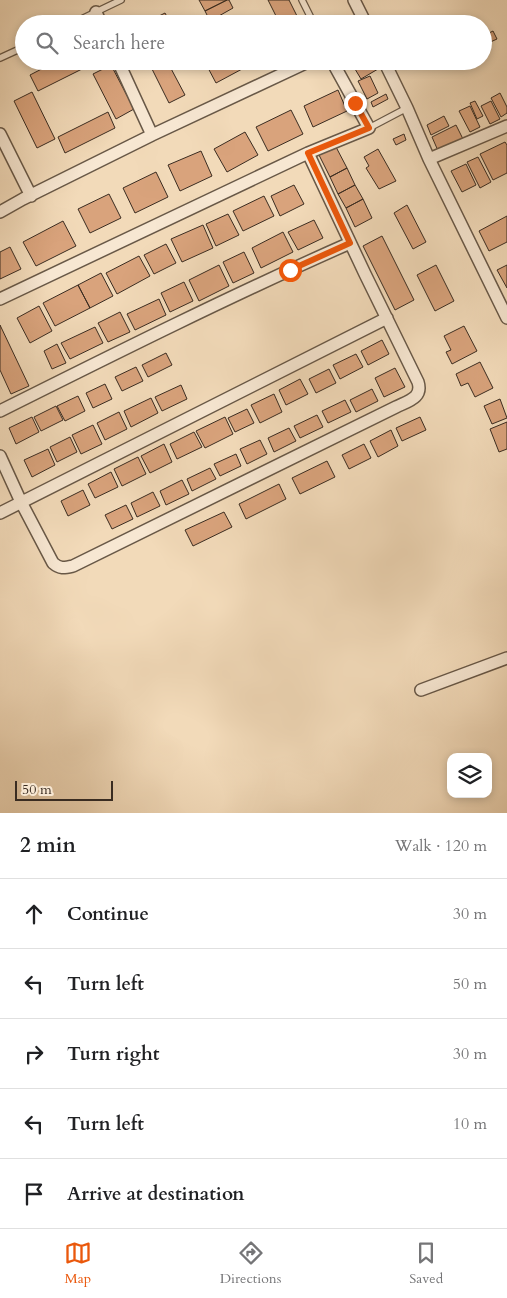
<!DOCTYPE html>
<meta charset="utf-8">
<style>
:root{--surface:#fff;--page:#f2f2f2;--text:#202124;--muted:#757577;--line:#e0e0e0;--accent:#ea580c}
body{margin:0;font-family:Cardo,serif;background:var(--page);color:var(--text)}
.controls{position:absolute;right:15px;bottom:15px;display:grid;overflow:hidden;border-radius:10px;box-shadow:0 2px 8px #0003}
.controls button{width:45px;height:45px;display:grid;place-items:center;padding:0;border:0;border-bottom:1px solid var(--line);background:var(--surface);color:var(--text);font:25px sans-serif}
.scale{position:absolute;left:15px;bottom:12px;width:98px;box-sizing:border-box;padding-left:5px;border:2px solid #3a2c21;border-top:0;font-size:14px;line-height:18px;white-space:nowrap;color:#3a2c21;-webkit-text-stroke:4px #f7e7d2;paint-order:stroke}
.stop{position:absolute;width:15px;height:15px;margin:-11px;border:4px solid #ea580c;border-radius:50%;background:#fff}
.stop.end{background:#ea580c;border-color:#fff;box-shadow:0 1px 5px #0008}
.list{margin:0;padding:0;list-style:none}
h2{display:flex;justify-content:space-between;align-items:center;height:65px;margin:0;padding:0 20px;font-size:21px}
h2 small{font-size:16px;font-weight:400;color:var(--muted)}
.list li{display:grid;grid-template-columns:32px 1fr auto;gap:15px;align-items:center;box-sizing:border-box;height:70px;padding:0 20px;border-top:1px solid var(--line)}
.list b{display:block;font-size:19px;white-space:nowrap}
.list em{font-size:16px;font-style:normal;color:var(--muted)}
.icon{flex:none;width:28px;height:28px;fill:none;stroke:currentColor;stroke-width:2;stroke-linecap:round;stroke-linejoin:round}
.map{position:relative;flex:none;width:507px;height:813px;overflow:hidden}
.search{position:absolute;background:var(--surface);box-shadow:0 2px 8px #0003;left:15px;right:15px;top:15px;height:55px;display:flex;align-items:center;gap:12px;box-sizing:border-box;padding:0 18px;border-radius:28px;color:var(--muted);font-size:19px}
.sheet{height:415px;background:var(--surface)}
nav{display:flex;justify-content:space-around;align-items:center;box-sizing:border-box;height:70px;border-top:1px solid var(--line);background:var(--surface);font-size:14px;color:var(--muted)}
nav a{display:grid;justify-items:center;gap:2px}
nav .on{color:var(--accent)}
.map>svg:first-child{display:block}
.building{fill:#d9a37c;stroke:#3a2c21}
.lines{fill:none;stroke-linecap:round;stroke-linejoin:round}
.service-casing{stroke:#685847;stroke-width:8}
.minor-casing{stroke:#685847;stroke-width:14}
.service{stroke:#f7e7d2;stroke-width:5.5}
.minor{stroke:#f7e7d2;stroke-width:11}
.route{stroke:#ea580c;stroke-width:6}
</style>
<div class="map">
<svg width="507" height="813" viewBox="0 0 507 813">
<rect width="100%" height="100%" fill="#f2dab9"/>
<filter id="stains"><feTurbulence type="fractalNoise" baseFrequency=".004" numOctaves="4"/><feColorMatrix values="0 0 0 0 .2 0 0 0 0 .09 0 0 0 0 .02 0 0 0 .5 -.17"/></filter>
<radialGradient id="worn" r=".72"><stop offset=".6" stop-color="#630" stop-opacity="0"/><stop offset="1" stop-color="#630" stop-opacity=".3"/></radialGradient>
<path class="building" d="M199,0H227L205,11Z
M227,0H229L233,8L210,21L205,11Z
M268,0H289L301,24H280Z
M165,13L171,24H155L153,19Z
M493,31L497,39L486,44L483,36Z
M57,61H79L82,69L38,91L30,75Z
M148,61H167L185,95L169,103Z
M215,61H257L216,83L207,66Z
M369,61H374L378,69L361,79L355,69Z
M111,65L134,109L116,119L93,74Z
M370,76L378,93L367,99L358,81Z
M338,90L347,111L313,127L304,106Z
M32,92L55,139L37,148L14,101Z
M500,93L507,107V113L501,117L491,98Z
M386,94L388,99L373,107L371,102Z
M475,101L483,116L477,119L470,103Z
M491,101L500,119L490,124L481,106Z
M470,106L480,127L470,132L459,111Z
M291,110L303,134L268,151L256,127Z
M108,112L115,128L65,153L58,137Z
M444,116L449,126L431,135L427,125Z
M456,125L464,141L439,153L432,137Z
M245,132L258,155L227,172L214,149Z
M404,134L406,140L396,145L393,139Z
M505,142L507,145V173L493,180L480,154Z
M336,147L347,168L330,177L319,155Z
M378,149L396,181L379,189L366,168L369,166L364,157Z
M201,151L212,176L180,191L168,165Z
M478,157L491,182L480,188L467,162Z
M466,164L476,185L462,192L451,171Z
M347,168L355,185L338,194L330,177Z
M156,172L168,197L135,213L123,188Z
M294,185L304,204L280,216L271,196Z
M355,185L363,199L346,208L338,194Z
M109,194L121,218L90,233L78,209Z
M264,196L274,216L243,231L233,211Z
M363,199L372,218L355,227L346,208Z
M407,205L426,242L413,249L394,213Z
M228,214L239,235L216,246L206,224Z
M507,216V242L489,251L479,231Z
M314,220L323,238L298,250L288,232Z
M63,221L76,246L36,266L23,242Z
M203,225L213,248L182,262L171,239Z
M283,232L293,252L261,268L252,248Z
M382,236L414,300L395,310L363,246Z
M166,244L176,263L154,274L144,255Z
M10,247L21,269L0,279V252Z
M244,252L254,273L233,283L223,262Z
M139,256L150,276L117,294L106,273Z
M219,265L229,286L199,301L189,280Z
M436,265L454,301L435,311L417,275Z
M507,265V288L497,270Z
M101,273L113,296L90,308L78,285Z
M184,282L193,301L170,312L161,293Z
M78,285L90,308L55,326L43,303Z
M159,299L166,315L135,330L127,314Z
M39,306L52,331L30,343L17,318Z
M120,312L130,332L108,342L98,323Z
M0,325L29,386L11,394L0,370Z
M464,326L477,351L452,364L446,352L451,350L444,336Z
M95,327L103,343L70,359L61,343Z
M382,340L389,354L368,365L361,351Z
M57,344L66,363L52,369L44,351Z
M166,353L172,365L148,377L142,365Z
M356,354L363,367L340,379L333,365Z
M480,362L493,388L475,397L468,383L461,386L456,374Z
M136,367L143,381L122,391L115,377Z
M395,368L405,387L384,397L375,378Z
M329,369L336,383L316,393L309,379Z
M300,379L308,394L286,405L279,390Z
M105,384L112,399L93,408L86,393Z
M181,385L187,399L162,411L155,397Z
M372,389L378,401L356,412L350,400Z
M274,394L282,412L260,423L251,405Z
M78,396L85,411L65,421L57,406Z
M151,398L158,413L131,427L124,411Z
M500,399L507,418L492,424L484,406Z
M345,400L351,412L328,423L322,411Z
M56,406L63,420L41,431L34,417Z
M247,409L254,423L235,432L228,418Z
M119,412L127,429L105,440L97,423Z
M317,415L323,427L300,438L294,426Z
M32,417L39,432L16,444L9,428Z
M225,417L233,434L205,448L196,431Z
M420,417L426,430L402,441L396,428Z
M507,422V449L499,452L490,429Z
M93,425L102,444L81,454L72,435Z
M289,428L296,441L274,452L268,438Z
M391,430L398,446L378,457L370,441Z
M194,432L202,447L177,459L170,444Z
M70,437L77,452L57,462L50,447Z
M260,440L267,454L247,464L240,449Z
M164,444L172,462L150,473L141,456Z
M364,444L371,458L349,469L342,455Z
M48,449L55,465L32,477L24,460Z
M236,454L241,466L220,476L214,464Z
M138,457L146,474L122,486L114,469Z
M327,461L335,477L300,494L292,478Z
M210,468L216,479L192,491L187,479Z
M111,472L118,487L95,498L88,484Z
M182,480L189,494L166,505L160,491Z
M279,484L286,499L246,519L239,504Z
M83,490L90,505L68,516L61,501Z
M153,492L160,506L137,517L131,503Z
M126,505L133,519L112,529L105,515Z
M224,512L232,527L193,546L185,530Z"/>
<g class="lines">
<g class="service-casing">
<path id="service" d="M302,0L314,24
M71,24L121,0
M0,58L24,47
M369,128L407,108"/>
</g>
<g class="minor-casing">
<path id="minor" d="M354,0L366,24
M96,12L101,24
M118,61L152,135
M384,61L407,108L429,159L507,318
M0,134L31,196
M429,159L507,126
M0,212L23,199L152,135L310,61
M0,299L308,153L369,128L332,61
M0,411C116,353 232,295 350,243
M0,456L21,502L53,563C60,569 64,568 73,566L396,407C408,401 423,398 418,382L365,274L308,153
M0,513L387,318
M421,690L507,658"/>
</g>
<use href="#service" class="service"/>
<use href="#minor" class="minor"/>
</g>
<g class="lines">
<path class="route" d="M290,270L350,243L308,153L369,128L355,103"/>
</g>
<rect width="100%" height="100%" filter="url(#stains)"/>
<rect width="100%" height="100%" fill="url(#worn)"/>
</svg>
<div class="controls">
<button><svg class="icon" aria-label="layers" viewBox="0 0 24 24"><path d="M12 4l9 5-9 5-9-5zM3 14l9 5 9-5"/></svg></button>
</div>
<div class="scale">50 m</div>
<div class="stop" style="left:290px;top:270px"></div>
<div class="stop end" style="left:355px;top:103px"></div>
<div class="search"><svg class="icon" aria-label="search" viewBox="0 0 24 24"><circle cx="10" cy="10" r="6"/><path d="M15 15l6 6"/></svg>Search here</div>
</div>
<section class="sheet">
<h2>2 min<small>Walk · 120 m</small></h2>
<ul class="list">
<li><svg class="icon" aria-label="ahead" viewBox="0 0 24 24"><path d="M12 20V5M6 11l6-6 6 6"/></svg><div><b>Continue</b></div><em>30 m</em></li>
<li><svg class="icon" aria-label="left" viewBox="0 0 24 24"><path d="M17 20v-9H6M10 6l-5 5 5 5"/></svg><div><b>Turn left</b></div><em>50 m</em></li>
<li><svg class="icon" aria-label="right" viewBox="0 0 24 24"><path d="M7 20v-9h11M14 6l5 5-5 5"/></svg><div><b>Turn right</b></div><em>30 m</em></li>
<li><svg class="icon" aria-label="left" viewBox="0 0 24 24"><path d="M17 20v-9H6M10 6l-5 5 5 5"/></svg><div><b>Turn left</b></div><em>10 m</em></li>
<li><svg class="icon" aria-label="arrive" viewBox="0 0 24 24"><path d="M6 21V4h12l-3 4 3 4H6"/></svg><div><b>Arrive at destination</b></div></li>
</ul>
</section>
<nav>
<a class="on"><svg class="icon" aria-label="map" viewBox="0 0 24 24"><path d="M3 6l6-2 6 2 6-2v14l-6 2-6-2-6 2zM9 4v14M15 6v14"/></svg>Map</a>
<a><svg class="icon" aria-label="directions" viewBox="0 0 24 24"><path d="M12 3l9 9-9 9-9-9zM9 14v-3h6M13 9l2 2-2 2"/></svg>Directions</a>
<a><svg class="icon" aria-label="saved" viewBox="0 0 24 24"><path d="M7 4h10v16l-5-4-5 4z"/></svg>Saved</a>
</nav>
